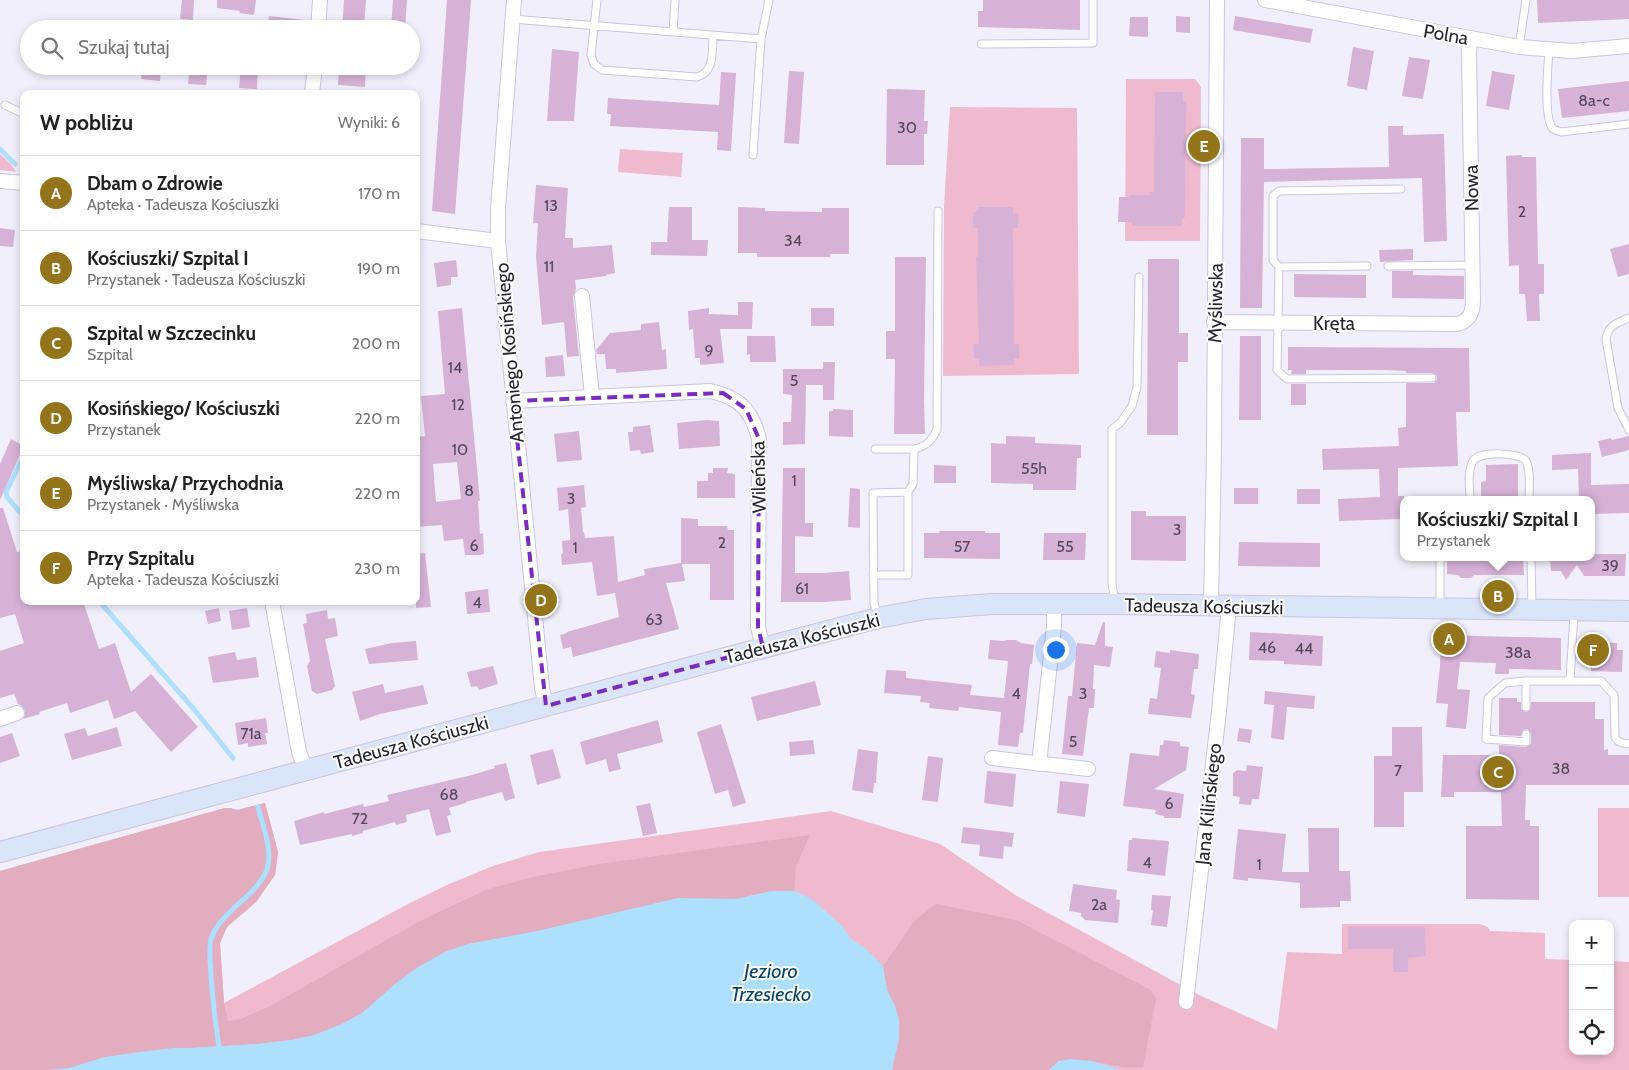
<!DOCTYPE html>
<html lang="pl">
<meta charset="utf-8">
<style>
:root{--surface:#fff;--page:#f2f2f2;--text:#222;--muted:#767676;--line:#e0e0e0;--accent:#94741b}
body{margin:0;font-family:Cabin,sans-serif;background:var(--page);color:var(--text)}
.controls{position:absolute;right:15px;bottom:15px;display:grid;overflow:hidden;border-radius:10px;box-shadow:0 2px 8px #0003}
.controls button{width:45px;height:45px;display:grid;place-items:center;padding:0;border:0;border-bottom:1px solid var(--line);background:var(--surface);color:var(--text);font:25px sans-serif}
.you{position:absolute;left:1055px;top:649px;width:18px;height:18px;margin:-12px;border:4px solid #fff;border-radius:50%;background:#1a73e8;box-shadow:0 0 0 8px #1a73e833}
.badge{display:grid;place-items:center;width:32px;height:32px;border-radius:50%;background:var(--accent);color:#fff;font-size:16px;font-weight:700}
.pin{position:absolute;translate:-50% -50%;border:2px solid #fff;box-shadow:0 1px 5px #0006}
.popup{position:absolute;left:1400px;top:496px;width:195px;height:65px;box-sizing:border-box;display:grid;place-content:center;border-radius:10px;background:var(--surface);filter:drop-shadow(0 1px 4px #0005);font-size:16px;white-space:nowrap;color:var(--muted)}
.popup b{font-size:19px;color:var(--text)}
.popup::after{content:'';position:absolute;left:50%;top:100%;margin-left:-10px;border:10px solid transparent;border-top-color:var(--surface)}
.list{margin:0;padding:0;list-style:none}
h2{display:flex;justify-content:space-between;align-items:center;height:65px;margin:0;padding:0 20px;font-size:21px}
h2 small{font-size:16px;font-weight:400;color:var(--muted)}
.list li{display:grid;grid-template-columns:32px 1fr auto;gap:15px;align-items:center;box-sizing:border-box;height:75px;padding:0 20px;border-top:1px solid var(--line)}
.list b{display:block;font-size:19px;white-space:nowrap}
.list p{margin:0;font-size:16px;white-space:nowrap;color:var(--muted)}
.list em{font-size:16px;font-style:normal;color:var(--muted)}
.icon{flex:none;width:28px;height:28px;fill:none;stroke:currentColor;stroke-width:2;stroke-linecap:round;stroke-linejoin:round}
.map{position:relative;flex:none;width:1629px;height:1070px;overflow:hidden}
.search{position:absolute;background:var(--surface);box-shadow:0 2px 8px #0003;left:20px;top:20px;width:400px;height:55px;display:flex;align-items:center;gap:12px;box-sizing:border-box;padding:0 18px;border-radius:28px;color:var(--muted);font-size:19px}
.panel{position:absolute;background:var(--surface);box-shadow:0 2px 8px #0003;left:20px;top:90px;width:400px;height:515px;border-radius:10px}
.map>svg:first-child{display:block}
.green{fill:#efbacd}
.forest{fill:#e1adbf}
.water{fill:#aedffc}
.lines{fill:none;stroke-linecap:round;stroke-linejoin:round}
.stream{stroke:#aedffc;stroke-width:5}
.building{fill:#d6b2d7;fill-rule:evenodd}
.lane-casing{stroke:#cac4e2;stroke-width:9}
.street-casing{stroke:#cac4e2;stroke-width:16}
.secondary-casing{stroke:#cac4e2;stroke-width:22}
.lane{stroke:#fff;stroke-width:7}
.street{stroke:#fff;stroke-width:14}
.secondary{stroke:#dbe5fa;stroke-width:20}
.marked{fill:none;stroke:#7b2cbf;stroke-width:4;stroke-dasharray:10 6;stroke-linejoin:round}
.labels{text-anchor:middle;stroke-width:4;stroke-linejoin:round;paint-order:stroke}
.number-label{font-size:16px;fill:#53485a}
.street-label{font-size:19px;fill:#272530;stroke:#fff}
.water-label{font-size:20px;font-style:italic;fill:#074764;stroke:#fff}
</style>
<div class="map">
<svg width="1629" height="1070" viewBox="0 0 1629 1070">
<rect width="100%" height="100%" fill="#f2effc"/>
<path class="green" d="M1126,79H1195L1201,87L1200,241H1125Z
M950,107L1077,108L1079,374L943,376L944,206Z
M620,149L683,153L681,177L618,172Z
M0,154L11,164L16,172L0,170Z
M265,803L278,852L275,875L256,902L227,927L220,943L224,1003L406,905L449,884L493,866L539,852L831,811L940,844L1017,896L1199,995L1277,1030L1287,952L1342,954V924H1480L1488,927L1490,931L1545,933V959L1573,960V1051H1610V961L1629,962V1070H1120L1091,1061H1059L1049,1070H0V871L225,808H230L237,810Z
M1598,808H1629V897H1598Z"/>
<path class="forest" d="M265,803L278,852L275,875L256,902L227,927L220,943L224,1003L228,1021L241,1019L272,1005L422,920L488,889L533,877L599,864L810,835L796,866L794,891H771L736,899H714L468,944L445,952L362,1013L340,1025L314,1035L292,1040L257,1044L191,1048H174L140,1052L105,1057L69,1068L46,1070H0V871L225,808H230L237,810Z
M936,904L1016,920L1151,990L1156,999L1143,1067C1127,1070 1107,1063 1090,1061C1080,1060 1069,1061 1059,1061L1049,1070H892L894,1062L895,1006L887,990L883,966L914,921Z"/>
<path class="water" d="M771,891H794L812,899L841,925L851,939L865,948L883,966L887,990L895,1006L899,1019V1039L892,1070H46L69,1068L105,1057L140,1052L174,1048H191L257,1044L292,1040L314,1035L340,1025L362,1013L396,983L418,967L445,952L468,944L537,931L678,898L736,899Z
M1070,1059L1091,1061L1120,1070H1049L1059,1061Z"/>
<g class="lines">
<path class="stream" d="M0,149L15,164
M24,455L6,492L7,497L24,517
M99,601L193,708L233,758
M219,1046C215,1023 213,1000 211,977C211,965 208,951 211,939C215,926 225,917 234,908C245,898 258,888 265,874C275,855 263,826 258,807"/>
</g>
<path class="building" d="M182,0H194L193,20L180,19Z
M217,0H256L254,15L239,13L240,11L217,8Z
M344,0H366L364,29H342Z
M393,0H407L405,29H391Z
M447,0H471L455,214L432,211Z
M983,0H1080V30L978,27V11H983Z
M1537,0H1629V19L1538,23Z
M269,16L305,20V29H267Z
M1176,16L1190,17V33L1176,32Z
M1235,16L1313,29L1310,43L1233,30Z
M1130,17H1148V37L1129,36Z
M1353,47L1374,51L1367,90L1347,86Z
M552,49L579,52L574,121H547Z
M1409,57L1430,60L1423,99L1402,96Z
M142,66H161L160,81L141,79Z
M190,66L208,67L206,85L188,84Z
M241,66H258L257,89L239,88Z
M339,66H366L365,87L338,85Z
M789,71L804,72L799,144L784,143Z
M1492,71L1515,75L1509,110L1486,106Z
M721,72L736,73L731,151L717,150L718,132L610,126L611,114H607L608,98L719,105Z
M1629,81V111L1562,118L1558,89Z
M887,89L925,90L924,121H928L927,134H924V165H886Z
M1155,92H1183V102H1186L1185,217L1182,218V226H1132V222H1118L1119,197H1129V195H1150V192H1154Z
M1388,126H1403V135L1444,134L1447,241L1424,242L1422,178L1264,182L1262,308H1240L1241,138H1264V169L1389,167Z
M1522,155V157H1536L1538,264H1544V294H1539L1540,321H1527L1525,294H1519V265L1509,266L1506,156Z
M536,185L568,188L565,238H573V248L612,245L615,273L606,275V276L575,280L576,289L573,297L579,356L567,357L564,322L542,325L536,257L538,223H533Z
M669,207H692V240H708L707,256L651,255V242H667Z
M738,207L765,208V211L822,212V208H849V254H830V257H757V253H738Z
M978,207H1013V213H1018V228H1013L1014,344H1019V359H1014V365L979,366V359H974V344H979L976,257H978V228H973V213L978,210Z
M0,228L15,230L13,247L0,246Z
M1629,244V274L1618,277L1610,249Z
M1413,249V260L1380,262L1379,250Z
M895,257H926L924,400L925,434H894L895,359H886V331H895Z
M1148,259H1179V333H1188V362H1178V435H1147Z
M456,260L458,277H451V285L437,287L434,263Z
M1392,271H1413V275L1464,276V299L1392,298Z
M1294,274L1366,275V298L1294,297Z
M738,302H753L752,329H720L724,363L700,365V358H695L693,329L689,330L688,311L709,308V314L738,315Z
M462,308L480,501H478L480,534L483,533L484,554L480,555H465L463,539L444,541L442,525L416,527V437L425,436L421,396L445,394L438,311ZM457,462L461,499L436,502L433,464Z
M811,308H834V326H811Z
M659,322L662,350L666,349L667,369L616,373V369H606L605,354H597L596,350L610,333L641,330V324Z
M747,336H775L776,362H750V354L747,355Z
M1240,336H1261V420H1239Z
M1288,347L1469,348L1470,412H1456L1458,466L1398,468V496H1404V519L1339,521L1338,499L1380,497L1379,469L1323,470L1322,449L1399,446L1398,428L1406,427V383H1434L1437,380L1436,375L1432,373H1406V371L1385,370H1306V374H1291L1292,370H1288Z
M563,355L565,376L546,377L545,357Z
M823,362H835L834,400H823V385H806L805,444L783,445V422H791L792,395L783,394V369H823Z
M1291,384H1306V405H1291Z
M833,409L853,410V437L829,436V411H833Z
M707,420L719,421L720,446L679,449L677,423Z
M650,425L654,452L641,454L640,450L630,451L628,432H633V427Z
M579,431L582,460L557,462L554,434Z
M1006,436L1035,437V443L1081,445V458H1077L1076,490H1033V484L991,483V443L1006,444Z
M1629,436V450L1602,457L1598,441L1611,438L1612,440Z
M11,439L24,446L0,500V464Z
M1591,453V485L1629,484V513L1592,514V500H1579L1578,469L1552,470V455Z
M1518,464V500H1481V482L1486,481V465Z
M934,465L956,466V483H934Z
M713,468H728L727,473L735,474V498H697V481H708V473H713Z
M783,468H805V523H813V537L795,536V573H824L849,571L851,600L824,602H781Z
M584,485L586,507L581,508L583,532H584L585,538L614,536L618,582L645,575L644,569L681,563V518L698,519V526H727L728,530H734V600H710V564H682L685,581L666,583L679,629L573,657L571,647L563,649L560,635L567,633V632L619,617L615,593L597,596L592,562L562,565L561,555L563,553L562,541L570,540V534L568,509L559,511L557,488Z
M850,488L860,489V528L848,527Z
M1234,488H1258V504H1234Z
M1297,489H1320V504H1297Z
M0,508H3L17,552L24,550V601H83L99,649L115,643L131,692L151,674L198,727L171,752L135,711L114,719L108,700L70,713L67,703L39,712L40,714L23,719L25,715V711L22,706L18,704L14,694L0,698V651L24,643L15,614L0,618Z
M1131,511H1146V516H1186V561L1131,560Z
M940,531H985V533H1000V559L924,558V533H939Z
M1044,533H1086L1085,560H1043Z
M1239,542L1320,543V567L1238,566Z
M425,553L431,607L416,608V554Z
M1592,554H1626L1625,576H1584L1577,565L1566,580L1561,571H1551L1550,557H1592Z
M1447,557H1523L1524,575H1474L1471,578H1461L1458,575L1447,574Z
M488,589L490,612L467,614L465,592Z
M219,608L221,621L208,624L205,611Z
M247,608L250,627L232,630L229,611Z
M327,610L328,619L335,618L338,636L325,639L335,686L332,690L317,694L312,691L307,666L310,661L303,624L307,623L306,614Z
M1103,622H1105V646L1113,647L1110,667L1094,665L1093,689H1095L1094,708H1089L1083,756L1062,754L1068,696H1072L1077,643L1095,645Z
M1250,632L1323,636L1322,666L1284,664V661L1249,660Z
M1441,635L1561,638V670L1509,669V674H1495L1496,663L1460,662L1457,689L1470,690L1466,729L1446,727L1448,704L1436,703L1440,666Z
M990,640L1003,641L1008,640H1016L1021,643L1034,645L1032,664H1030L1023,733H1020L1018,747L998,745L1001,712L959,707L958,711L929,708L930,703L920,702L921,696L884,693L886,670L906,671V678L972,685L970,695L1004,698L1008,661L988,659Z
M416,641L418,660L369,664L365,649L392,643Z
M1592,642L1617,643V650H1623L1622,672L1591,671Z
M1170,650L1199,654L1198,669H1194L1191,694L1195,695L1191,718L1148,714L1150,698L1157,699L1161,668L1154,667L1156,651L1170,653Z
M235,652L237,660L256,657L259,677L213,683L208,657Z
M493,666L498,684L479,690L477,686L471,687L467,672Z
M815,681L821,705L757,721L751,697Z
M383,684L385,693L423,685L428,704L380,714L360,721L352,692Z
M1265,691L1315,696L1314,709L1287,707L1284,740L1271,738L1274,705L1264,704Z
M1499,698H1517V702H1521V709L1526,712L1530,710L1531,702H1595V719H1604V750L1608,749V755H1629V785H1526L1525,820H1530V826H1539V900L1466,899V826H1502L1501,792H1454V797H1441L1443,755H1499V745L1526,747L1531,744V734L1528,729L1523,730L1521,736L1499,735Z
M266,718L268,733H265L267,744L248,747V743L238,745L235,723Z
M658,720L663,742L617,754L621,769L609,772L606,759L586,765L580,742Z
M721,724L746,803L733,807L728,790L715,794L697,732Z
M117,727L122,746L72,760L64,734L85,728L88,736Z
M1392,727H1422L1423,792H1404V827H1374V756H1392Z
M1239,728L1252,730L1250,743L1237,741Z
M12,733L20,756L0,763V737Z
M813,740L815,754L790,756L789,742Z
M1164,740L1180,742V746L1189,747L1186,770L1154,789L1184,794L1181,818H1164V816L1155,814L1156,810L1123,806L1130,753L1159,756L1160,745H1163Z
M553,749L561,778L537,785L530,755Z
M858,749L878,752L876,783H874L873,793L852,790Z
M928,756L943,758L938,802L922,800Z
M506,763L515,798L505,801L502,792L466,802V803L449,808L451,815L447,816L451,832L436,836L429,809L406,815L407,822L396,825L395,822L363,831V833L352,836V834L300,845L294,821L324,812V814L363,804L364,807L389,801L387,795L472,775L495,768L494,766Z
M1247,765L1263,767L1259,799H1252L1251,805L1239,804L1240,797L1233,796V773L1237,770L1246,771Z
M987,771L1016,774L1013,807L984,803Z
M1060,781L1089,784L1085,817L1057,813Z
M650,803L657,833L643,836L636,806Z
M963,827L1014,833L1012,847L1004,846L1003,859L979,856L980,845L961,843Z
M1308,828H1339V871H1350L1351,901H1340V907L1300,908V883L1248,878V881L1233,879L1238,829L1286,834L1282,872H1309Z
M1132,838L1168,841L1169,842L1165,876L1127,871L1129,840H1132Z
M1073,884L1117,890L1116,899L1120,900L1118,923L1085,920L1081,916V913L1069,911Z
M1152,895L1171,896L1167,927L1151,925L1153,910H1151Z
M1348,927H1425L1426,956L1408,958V972H1393V949H1348Z"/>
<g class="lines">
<g class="lane-casing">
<path id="lane" d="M597,0L591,55L594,64L602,70L697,77C715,72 712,51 713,36
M512,19L761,39
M673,32L675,0
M981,44L1093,43V0
M1519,47L1526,0
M1549,50C1548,66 1543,118 1553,129L1561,132L1629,124
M5,105L24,114
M753,155L761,39L769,0
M1401,189L1279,191L1273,196V260L1279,267L1277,370L1287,379L1432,378
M1388,266L1472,265
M1279,267L1367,266
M1629,318C1617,323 1608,325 1606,339L1618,408L1629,430
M875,449H914
M1470,500C1470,488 1467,472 1473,461C1478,451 1521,452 1526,461C1531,469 1529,490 1529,500
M1531,557L1532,607
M873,575H908V492
M1115,601L1112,584V429L1120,423L1132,406L1137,387L1139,277
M1440,607V557
M877,615L874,603L873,493L908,492L913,484L914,449C927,446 931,441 937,430L938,211
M1526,681V707
M1570,681L1574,612
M1526,734V742L1486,739L1488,698L1505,683L1526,681H1601L1614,695L1615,737C1618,743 1622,743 1629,744"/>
</g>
<g class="street-casing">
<path id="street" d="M514,0L498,209V241L542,688L546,706
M1265,0L1519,47L1572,51L1629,46
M318,29L320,0
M312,94L315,66
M0,181L24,183
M416,231L498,241
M582,296L592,396
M1214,322L1457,324C1470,321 1473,312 1473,300L1469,52L1470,39
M513,401L710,391C739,397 752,410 759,439L758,627L763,648
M272,601L299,752L306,770
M1211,606L1214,448L1217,0
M0,719L17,713
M992,758L1088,769
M1039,764L1054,627V604
M1186,1002L1219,711L1229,606"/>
</g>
<g class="secondary-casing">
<path id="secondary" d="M0,852L763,648L878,618L926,609L992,604H1116L1629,611"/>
</g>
<use href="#lane" class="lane"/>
<use href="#street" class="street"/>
<use href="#secondary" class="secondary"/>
</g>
<path class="marked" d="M723,393L746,409L759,439L758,627L763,648L546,706L513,401Z"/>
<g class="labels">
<g class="number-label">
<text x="1594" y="106">8a-c</text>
<text x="907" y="133">30</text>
<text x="551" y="211">13</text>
<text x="1522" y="217">2</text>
<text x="793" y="246">34</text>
<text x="549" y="272">11</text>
<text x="709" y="356">9</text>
<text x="455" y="373">14</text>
<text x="794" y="386">5</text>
<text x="458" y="410">12</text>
<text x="460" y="455">10</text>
<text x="1034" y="474">55h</text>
<text x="794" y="486">1</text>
<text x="469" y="496">8</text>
<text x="571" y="504">3</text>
<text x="1177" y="535">3</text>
<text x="722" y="548">2</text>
<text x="474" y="551">6</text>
<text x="962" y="552">57</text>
<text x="1065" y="552">55</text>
<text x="575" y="553">1</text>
<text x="1610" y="571">39</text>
<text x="802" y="594">61</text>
<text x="477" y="608">4</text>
<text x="654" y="625">63</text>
<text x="1267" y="653">46</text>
<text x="1304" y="654">44</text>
<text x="1518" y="658">38a</text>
<text x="1016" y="699">4</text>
<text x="1083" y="699">3</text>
<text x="251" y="739">71a</text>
<text x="1073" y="747">5</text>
<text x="1561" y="774">38</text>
<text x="1398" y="776">7</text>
<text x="449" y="800">68</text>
<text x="1169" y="809">6</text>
<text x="360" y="824">72</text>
<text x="1147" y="868">4</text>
<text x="1259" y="870">1</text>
<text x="1099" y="910">2a</text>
</g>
<g class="street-label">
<text transform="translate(1446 34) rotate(10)" y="7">Polna</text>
<text transform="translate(1471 188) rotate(-91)" y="7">Nowa</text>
<text transform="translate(1215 303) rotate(-89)" y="7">Myśliwska</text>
<text x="1334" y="330">Kręta</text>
<text transform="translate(509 353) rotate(-95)" y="7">Antoniego Kosińskiego</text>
<text transform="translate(758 477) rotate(-91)" y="7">Wileńska</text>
<text transform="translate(1204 606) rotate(1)" y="7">Tadeusza Kościuszki</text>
<text transform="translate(802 638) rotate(-14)" y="7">Tadeusza Kościuszki</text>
<text transform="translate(411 742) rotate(-15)" y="7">Tadeusza Kościuszki</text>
<text transform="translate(1208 804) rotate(-84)" y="7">Jana Kilińskiego</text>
</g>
<g class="water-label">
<text x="771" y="978">Jezioro<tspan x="771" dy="23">Trzesiecko</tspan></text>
</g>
</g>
</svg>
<div class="controls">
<button>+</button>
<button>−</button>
<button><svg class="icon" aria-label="locate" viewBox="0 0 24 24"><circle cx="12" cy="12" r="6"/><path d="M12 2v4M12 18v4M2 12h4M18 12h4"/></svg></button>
</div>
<div class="you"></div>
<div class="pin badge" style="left:1449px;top:639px">A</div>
<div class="pin badge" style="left:1498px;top:596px">B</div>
<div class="popup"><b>Kościuszki/ Szpital I</b>Przystanek</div>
<div class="pin badge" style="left:1498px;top:772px">C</div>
<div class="pin badge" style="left:541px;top:600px">D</div>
<div class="pin badge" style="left:1204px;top:146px">E</div>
<div class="pin badge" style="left:1593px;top:650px">F</div>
<div class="search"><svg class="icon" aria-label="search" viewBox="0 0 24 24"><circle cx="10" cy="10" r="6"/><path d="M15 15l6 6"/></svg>Szukaj tutaj</div>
<section class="panel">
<h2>W pobliżu<small>Wyniki: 6</small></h2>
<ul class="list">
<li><span class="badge">A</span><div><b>Dbam o Zdrowie</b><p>Apteka · Tadeusza Kościuszki</p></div><em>170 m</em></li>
<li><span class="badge">B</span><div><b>Kościuszki/ Szpital I</b><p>Przystanek · Tadeusza Kościuszki</p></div><em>190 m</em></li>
<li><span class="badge">C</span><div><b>Szpital w Szczecinku</b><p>Szpital</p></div><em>200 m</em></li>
<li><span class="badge">D</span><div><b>Kosińskiego/ Kościuszki</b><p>Przystanek</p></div><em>220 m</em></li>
<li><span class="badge">E</span><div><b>Myśliwska/ Przychodnia</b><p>Przystanek · Myśliwska</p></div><em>220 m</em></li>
<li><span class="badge">F</span><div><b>Przy Szpitalu</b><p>Apteka · Tadeusza Kościuszki</p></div><em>230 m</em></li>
</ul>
</section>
</div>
